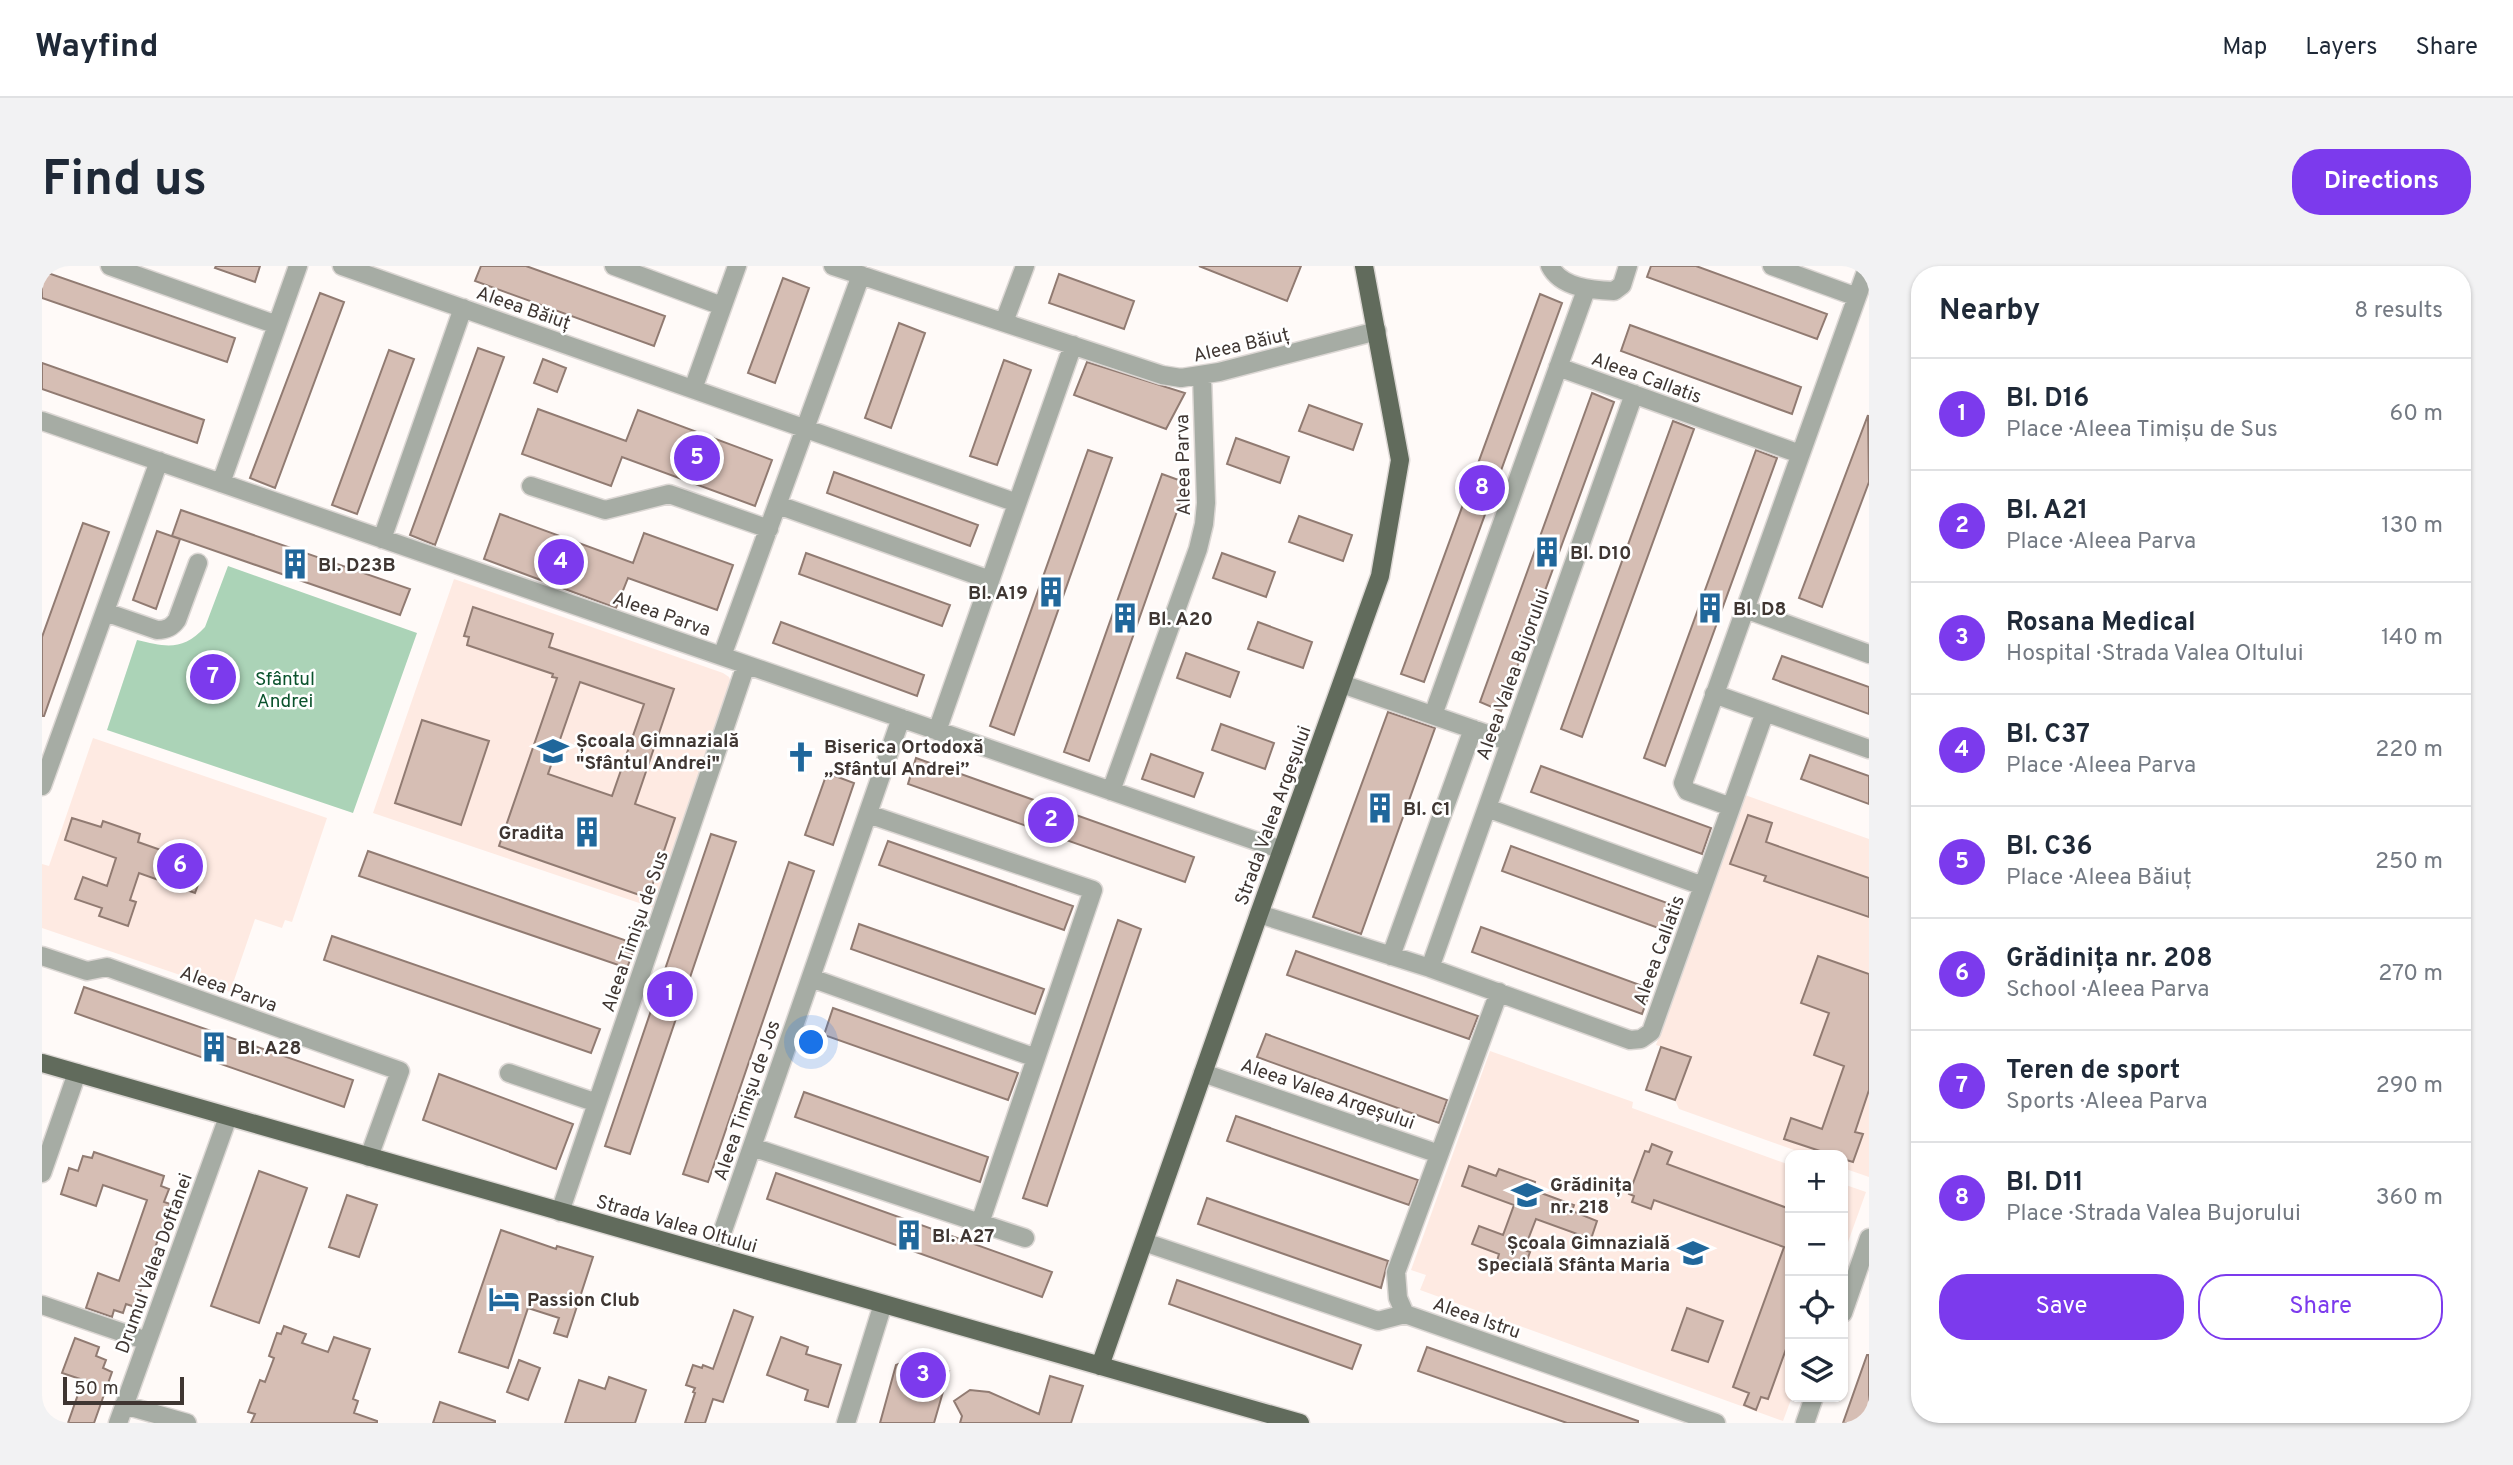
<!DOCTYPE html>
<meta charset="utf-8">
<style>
:root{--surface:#fff;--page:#f2f2f3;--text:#1f2937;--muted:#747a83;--line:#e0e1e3;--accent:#7c3aed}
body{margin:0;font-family:Overpass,sans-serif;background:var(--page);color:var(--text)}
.controls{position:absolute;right:21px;bottom:21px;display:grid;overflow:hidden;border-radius:14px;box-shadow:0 2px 5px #0004}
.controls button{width:63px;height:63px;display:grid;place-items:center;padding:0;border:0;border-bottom:2px solid var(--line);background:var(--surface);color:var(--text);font:35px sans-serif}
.scale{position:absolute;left:21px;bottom:18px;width:121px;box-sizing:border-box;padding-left:7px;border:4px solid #3f3632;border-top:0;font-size:19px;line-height:24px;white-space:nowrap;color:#3f3632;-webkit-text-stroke:5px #fff;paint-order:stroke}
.you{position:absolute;left:770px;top:777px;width:24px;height:24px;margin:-18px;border:5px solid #fff;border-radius:50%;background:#1a73e8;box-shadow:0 0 0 10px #1a73e833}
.badge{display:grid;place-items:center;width:46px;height:46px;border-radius:50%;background:var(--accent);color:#fff;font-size:23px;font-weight:700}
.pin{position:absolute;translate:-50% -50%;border:4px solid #fff;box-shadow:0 2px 7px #0006}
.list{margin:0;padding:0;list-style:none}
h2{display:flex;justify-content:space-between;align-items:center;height:91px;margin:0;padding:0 28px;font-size:30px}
h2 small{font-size:23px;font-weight:400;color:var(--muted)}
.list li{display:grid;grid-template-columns:46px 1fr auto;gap:21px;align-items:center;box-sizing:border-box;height:112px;padding:0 28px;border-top:2px solid var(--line)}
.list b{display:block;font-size:26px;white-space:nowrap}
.list p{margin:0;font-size:23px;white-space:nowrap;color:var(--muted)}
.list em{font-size:23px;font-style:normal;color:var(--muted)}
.actions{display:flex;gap:14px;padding:21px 28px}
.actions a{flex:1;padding:16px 0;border:2px solid var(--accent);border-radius:28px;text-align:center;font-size:24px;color:var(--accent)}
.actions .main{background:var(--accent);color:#fff}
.icon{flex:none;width:38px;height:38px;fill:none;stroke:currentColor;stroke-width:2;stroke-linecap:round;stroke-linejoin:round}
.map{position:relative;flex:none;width:1827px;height:1157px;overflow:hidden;border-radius:28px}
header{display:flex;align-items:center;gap:42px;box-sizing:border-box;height:98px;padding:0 35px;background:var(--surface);border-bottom:2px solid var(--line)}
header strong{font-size:33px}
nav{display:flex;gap:38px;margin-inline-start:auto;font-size:24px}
.intro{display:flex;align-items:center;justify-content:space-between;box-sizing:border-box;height:168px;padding:0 42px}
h1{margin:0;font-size:49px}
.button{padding:18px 32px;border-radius:28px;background:var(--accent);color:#fff;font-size:24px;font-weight:700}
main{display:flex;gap:42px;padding:0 42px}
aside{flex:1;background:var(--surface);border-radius:28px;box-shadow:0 2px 5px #0004}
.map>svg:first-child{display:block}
.built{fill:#feeae2}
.green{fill:#abd3b7}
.building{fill:#d6beb4;stroke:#917b72;stroke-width:2;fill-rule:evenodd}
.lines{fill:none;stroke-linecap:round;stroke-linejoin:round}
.minor-casing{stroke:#dcd7d4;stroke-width:21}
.major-casing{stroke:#dcd7d4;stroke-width:21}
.minor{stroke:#a6aca4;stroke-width:18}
.major{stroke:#616b5c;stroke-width:18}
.labels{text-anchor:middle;stroke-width:5;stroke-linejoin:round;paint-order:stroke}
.street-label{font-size:19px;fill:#3f3632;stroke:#fff}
.poi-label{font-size:19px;font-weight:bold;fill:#3f3632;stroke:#fff;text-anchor:start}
.park-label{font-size:19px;fill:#0b532d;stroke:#fff}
</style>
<header>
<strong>Wayfind</strong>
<nav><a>Map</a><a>Layers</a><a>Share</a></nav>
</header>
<div class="intro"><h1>Find us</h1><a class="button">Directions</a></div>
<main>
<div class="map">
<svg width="1827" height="1157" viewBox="0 0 1827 1157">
<rect width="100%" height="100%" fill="#fffaf8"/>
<path class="built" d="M412,313L681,407L687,411L689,416L615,643L331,547Z
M51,472L285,552L250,656L243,654L240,662L213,653L188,726L0,662V598L7,600Z
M1703,529L1827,573V911L1801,902V889H1766L1637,843L1633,834L1648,791L1614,779Z
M1448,785L1591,836L1590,842L1748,899V1131H1750L1741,1155L1378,1024L1384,1009L1369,1004Z
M1801,918L1824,926L1801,990Z"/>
<path class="green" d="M186,300L375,367L311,547L65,464L95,374C124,381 141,385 163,361Z"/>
<path class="building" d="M174,0H218L213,16L173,2Z
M439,0H484L623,50L612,80L433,15Z
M1157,0H1259L1245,35Z
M1609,0H1654L1785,48L1775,73L1605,11Z
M0,5L193,72L185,96L0,32Z
M1017,8L1092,35L1082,63L1007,37Z
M741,12L767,22L733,117L706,107Z
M278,27L302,36L233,222L208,212Z
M1498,28L1520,37L1382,416L1359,408Z
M857,57L883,67L849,162L823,152Z
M1588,59L1759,121L1750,148L1579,85Z
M436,82L462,91L393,279L368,269Z
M347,84L372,93L315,248L290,239Z
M501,93L524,102L515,126L492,117Z
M962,94L989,104L955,199L928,190Z
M1045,96L1143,127L1124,163L1032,129Z
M0,97L162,154L155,177L0,123Z
M1550,127L1572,136L1459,445L1438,436Z
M1267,139L1320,158L1311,184L1257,165Z
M496,143L584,175L596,144L730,194L713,240L580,191L569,220L480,188Z
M1826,149L1827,216L1780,341L1757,332Z
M1631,155L1652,163L1540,471L1519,463Z
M1194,172L1247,191L1238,217L1185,198Z
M1046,184L1070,192L972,469L948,460Z
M1714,184L1735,192L1623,500L1602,492Z
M792,206L936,259L928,280L785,227Z
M1120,208L1145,217L1047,495L1022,486Z
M139,244L368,323L358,349L130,270Z
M458,248L591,297L602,267L691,299L675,344L586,312L574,342L442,293Z
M1257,250L1310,269L1301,295L1247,276Z
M41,257L67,266L2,450H0V371Z
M115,265L138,273L114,343L91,334Z
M764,287L908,339L900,360L757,308Z
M1180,287L1233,306L1224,331L1171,312Z
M431,341L511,368L507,381L632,423L593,538L633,552L606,632L457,580L515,412L510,411L511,408L425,379L427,371L422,370ZM538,416L602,438L570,530L506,508Z
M739,356L882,409L875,430L731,377Z
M1216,356L1270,376L1261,402L1206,383Z
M1144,387L1197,406L1188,431L1135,412Z
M1740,390L1827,421V448L1731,413Z
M1346,446L1393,462L1319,668L1271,651Z
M380,454L447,475L419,559L353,537Z
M1179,458L1232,477L1223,503L1170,484Z
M1109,488L1161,507L1152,531L1100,513Z
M1768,489L1827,510V538L1759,513Z
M874,492L1152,591L1143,616L866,518Z
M1499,500L1669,562L1660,588L1489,526Z
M785,507L812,517L791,579L763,569Z
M1706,549L1730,557L1724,576L1827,612V651L1722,615L1724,610L1688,598Z
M30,552L59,561L61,555L98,568L96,576L136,590L134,596L161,605L153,627L97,607L88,634L94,636L86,660L57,650L60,642L33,633L41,611L65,620L74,592L23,574Z
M669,568L694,576L588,888L563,880Z
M846,575L1031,640L1022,664L837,599Z
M1469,580L1639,642L1630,667L1460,605Z
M326,585L594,678L585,702L317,610Z
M747,596L772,605L666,916L641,908Z
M1076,654L1099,663L1005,940L981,932Z
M817,658L1002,723L993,748L809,683Z
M1439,661L1609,723L1600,748L1430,686Z
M290,670L558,763L549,787L282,694Z
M1254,685L1436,750L1427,773L1245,709Z
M1776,690L1827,708V824L1813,866L1821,868L1811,896L1801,893V889H1790L1742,873L1749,852L1780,863L1802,800L1772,789L1787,747L1759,737Z
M42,721L311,814L302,841L33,747Z
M791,742L976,807L966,834L782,769Z
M1224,768L1405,834L1397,857L1215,791Z
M1619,781L1649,791L1633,834L1604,824Z
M397,808L531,858L514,903L381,854Z
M762,826L946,891L938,916L753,851Z
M1194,850L1376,914L1367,939L1185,875Z
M1610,878L1630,886L1625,898L1748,943V1072L1726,1133L1719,1131L1714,1144L1702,1139L1707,1127L1691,1121L1742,981L1612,934L1609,943L1590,936L1592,930L1587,928L1603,885L1607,886Z
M52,886L122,910L119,920L127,923L122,936L128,938L93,1041L84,1038L81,1047L72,1044L70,1051L44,1042L56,1007L77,1015L105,934L61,919L54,940L19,928L27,902L36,905L41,890L50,892Z
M1427,900L1454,910L1457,903L1493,916L1491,924L1532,939L1530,945L1555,955L1549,973L1494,953L1482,984L1488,986L1481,1005L1455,995L1457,988L1430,978L1437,960L1461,969L1472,939L1420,920Z
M217,905L265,922L217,1057L169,1040Z
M734,907L1010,1006L1000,1031L725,933Z
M305,929L335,939L317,991L287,981Z
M1165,932L1346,995L1339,1022L1156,958Z
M459,964L514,983L515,980L551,991L525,1071L512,1067L517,1052L486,1042L466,1102L417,1086Z
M1135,1014L1319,1079L1310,1103L1127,1038Z
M1645,1042L1681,1055L1666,1096L1630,1084Z
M692,1044L711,1051L681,1136L671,1133L663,1157H643L653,1127L651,1126L653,1122L644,1119L651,1099L660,1102L661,1099L671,1103Z
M242,1060L264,1068L260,1077L286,1086L292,1071L328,1083L311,1133L316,1135L312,1147L335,1155V1157H209L213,1148L206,1146L218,1114L223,1116L232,1092L227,1090L235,1067L239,1068Z
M739,1071L766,1081L764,1088L799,1099L786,1141L763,1134L766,1124L725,1109Z
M33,1072L57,1081L54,1090L64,1094L61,1102L70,1106L52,1157H26L41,1114L20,1107Z
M1385,1081L1596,1155V1157H1525L1376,1105Z
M1825,1089H1827V1157H1801Z
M869,1093L907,1105L892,1157H838L854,1099Z
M477,1094L498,1102L486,1134L465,1126Z
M1008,1110L1041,1120L1029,1157H918L920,1150L912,1135L928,1124L947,1126L997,1148Z
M567,1111L604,1124L593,1157H523L537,1114L563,1123Z
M398,1136L453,1155V1157H391Z"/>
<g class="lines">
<g class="minor-casing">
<path id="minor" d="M68,0L235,59
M300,0L975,237
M572,0L680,40
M791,0L1120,109L1139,112L1177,106L1335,65
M1508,0C1519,22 1550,24 1572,25L1580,19L1586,0
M1730,0L1815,31
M962,56L983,0
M1516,101L1758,188
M651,123L695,0
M0,155L1240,584
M179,217L256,0
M489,220L563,244L627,228L727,263
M736,239L948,314
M340,273L421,42
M1703,343L1827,388
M63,346L115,364C125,364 130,361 135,354L156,297
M680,390L819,9
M1300,418L1468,476
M1672,428L1827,483
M1391,449L1544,24
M895,465L1031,79
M0,520L117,195
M1069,525L1156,283L1162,258L1164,237L1160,110
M1689,541L1645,525L1641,517L1826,0
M1445,542L1661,620
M826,548L1051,624L938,957
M1217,648L1388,702L1588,774L1599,773L1609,766L1723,446
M0,690L45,705L65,701L358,805L327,891
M1349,690L1431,463
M1388,702L1592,128
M769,712L994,792
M467,807L555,837
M1161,807L1397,888
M710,881L983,972
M0,907L35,807
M518,946L704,399
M679,970L859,452
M1102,976L1336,1055L1363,1048L1674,1157
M0,1039L105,1075
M1801,1047L1827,972
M1363,1048L1356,1032L1354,1006L1457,726
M82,1139L145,1157
M76,1157L186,851
M804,1157L841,1038
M1763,1157L1772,1131"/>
</g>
<g class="major-casing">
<path id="major" d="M0,797L1258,1157
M1058,1100L1217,648L1338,310L1358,194L1322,0"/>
</g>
<use href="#minor" class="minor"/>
<use href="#major" class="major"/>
</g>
<defs>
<g id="building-bare" transform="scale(2.415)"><path d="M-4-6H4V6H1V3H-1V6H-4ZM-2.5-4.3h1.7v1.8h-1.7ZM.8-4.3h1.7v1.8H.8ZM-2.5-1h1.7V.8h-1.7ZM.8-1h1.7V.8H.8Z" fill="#20679b" stroke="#fff" stroke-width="2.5" paint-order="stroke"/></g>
<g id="school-bare" transform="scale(2.415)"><path d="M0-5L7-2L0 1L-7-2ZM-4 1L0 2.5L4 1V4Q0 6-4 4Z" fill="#20679b" stroke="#fff" stroke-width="2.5" paint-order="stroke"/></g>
<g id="church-bare" transform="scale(2.415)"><path d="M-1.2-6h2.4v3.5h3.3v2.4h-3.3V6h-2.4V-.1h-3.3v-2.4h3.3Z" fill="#20679b" stroke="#fff" stroke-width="2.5" paint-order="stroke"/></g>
<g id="hotel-bare" transform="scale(2.415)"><path d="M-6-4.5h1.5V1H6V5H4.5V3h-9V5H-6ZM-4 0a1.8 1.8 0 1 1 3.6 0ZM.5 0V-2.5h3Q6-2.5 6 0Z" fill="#20679b" stroke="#fff" stroke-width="2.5" paint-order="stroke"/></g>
</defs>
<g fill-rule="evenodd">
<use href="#building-bare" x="1505" y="286"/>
<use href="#building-bare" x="253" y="298"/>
<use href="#building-bare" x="1009" y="326"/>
<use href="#building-bare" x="1668" y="342"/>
<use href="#building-bare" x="1083" y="352"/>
<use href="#school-bare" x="511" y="485"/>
<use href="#church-bare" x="759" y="491"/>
<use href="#building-bare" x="1338" y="542"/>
<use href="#building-bare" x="545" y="566"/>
<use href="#building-bare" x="172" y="781"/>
<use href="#school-bare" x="1485" y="929"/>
<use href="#building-bare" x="867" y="969"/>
<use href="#school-bare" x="1651" y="987"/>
<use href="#hotel-bare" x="462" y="1033"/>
</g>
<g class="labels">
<g class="street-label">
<text transform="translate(482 41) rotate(19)" y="7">Aleea Băiuț</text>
<text transform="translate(1199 78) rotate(-13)" y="7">Aleea Băiuț</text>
<text transform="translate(1605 111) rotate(20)" y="7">Aleea Callatis</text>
<text transform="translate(1140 199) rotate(-91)" y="7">Aleea Parva</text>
<text transform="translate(620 347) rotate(19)" y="7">Aleea Parva</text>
<text transform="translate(1470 408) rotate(-70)" y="7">Aleea Valea Bujorului</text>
<text transform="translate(1230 549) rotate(-70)" y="7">Strada Valea Argeșului</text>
<text transform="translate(592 665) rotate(-71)" y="7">Aleea Timișu de Sus</text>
<text transform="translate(1616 684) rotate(-70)" y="7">Aleea Callatis</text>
<text transform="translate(187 722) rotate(20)" y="7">Aleea Parva</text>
<text transform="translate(1286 827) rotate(19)" y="7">Aleea Valea Argeșului</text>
<text transform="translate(704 834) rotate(-71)" y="7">Aleea Timișu de Jos</text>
<text transform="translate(635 957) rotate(16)" y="7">Strada Valea Oltului</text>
<text transform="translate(111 997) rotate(-70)" y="7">Drumul Valea Doftanei</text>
<text transform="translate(1435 1051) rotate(19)" y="7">Aleea Istru</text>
</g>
<g class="poi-label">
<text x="1528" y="293">Bl. D10</text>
<text x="276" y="305">Bl. D23B</text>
<text x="986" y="333" text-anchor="end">Bl. A19</text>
<text x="1691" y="349">Bl. D8</text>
<text x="1106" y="359">Bl. A20</text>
<text x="534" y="481">Școala Gimnazială<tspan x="534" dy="22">"Sfântul Andrei"</tspan></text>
<text x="782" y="487">Biserica Ortodoxă<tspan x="782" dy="22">„Sfântul Andrei”</tspan></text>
<text x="1361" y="549">Bl. C1</text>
<text x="522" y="573" text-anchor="end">Gradita</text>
<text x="195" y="788">Bl. A28</text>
<text x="1508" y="925">Grădinița<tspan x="1508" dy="22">nr. 218</tspan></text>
<text x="890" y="976">Bl. A27</text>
<text x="1628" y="983" text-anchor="end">Școala Gimnazială<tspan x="1628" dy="22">Specială Sfânta Maria</tspan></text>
<text x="485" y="1040">Passion Club</text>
</g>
<g class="park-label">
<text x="243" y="419">Sfântul<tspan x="243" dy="22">Andrei</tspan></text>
</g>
</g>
</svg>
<div class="controls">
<button>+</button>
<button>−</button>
<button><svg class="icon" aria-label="locate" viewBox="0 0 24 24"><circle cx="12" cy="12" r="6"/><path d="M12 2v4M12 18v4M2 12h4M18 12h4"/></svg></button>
<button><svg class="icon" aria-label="layers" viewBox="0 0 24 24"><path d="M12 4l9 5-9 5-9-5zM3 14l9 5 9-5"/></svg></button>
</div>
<div class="scale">50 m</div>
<div class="you"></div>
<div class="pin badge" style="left:628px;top:728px">1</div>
<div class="pin badge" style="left:1009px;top:554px">2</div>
<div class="pin badge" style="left:881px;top:1109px">3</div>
<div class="pin badge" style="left:519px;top:296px">4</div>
<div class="pin badge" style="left:655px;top:192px">5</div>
<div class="pin badge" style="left:138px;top:600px">6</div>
<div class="pin badge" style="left:171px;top:411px">7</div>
<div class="pin badge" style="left:1440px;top:222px">8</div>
</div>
<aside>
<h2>Nearby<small>8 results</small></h2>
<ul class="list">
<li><span class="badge">1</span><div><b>Bl. D16</b><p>Place · Aleea Timișu de Sus</p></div><em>60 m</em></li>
<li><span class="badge">2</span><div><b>Bl. A21</b><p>Place · Aleea Parva</p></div><em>130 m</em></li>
<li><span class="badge">3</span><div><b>Rosana Medical</b><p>Hospital · Strada Valea Oltului</p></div><em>140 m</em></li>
<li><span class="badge">4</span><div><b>Bl. C37</b><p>Place · Aleea Parva</p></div><em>220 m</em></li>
<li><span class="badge">5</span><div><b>Bl. C36</b><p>Place · Aleea Băiuț</p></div><em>250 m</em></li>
<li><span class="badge">6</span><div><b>Grădinița nr. 208</b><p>School · Aleea Parva</p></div><em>270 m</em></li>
<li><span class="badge">7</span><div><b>Teren de sport</b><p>Sports · Aleea Parva</p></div><em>290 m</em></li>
<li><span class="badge">8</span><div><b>Bl. D11</b><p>Place · Strada Valea Bujorului</p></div><em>360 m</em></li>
</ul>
<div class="actions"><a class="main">Save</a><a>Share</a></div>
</aside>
</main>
